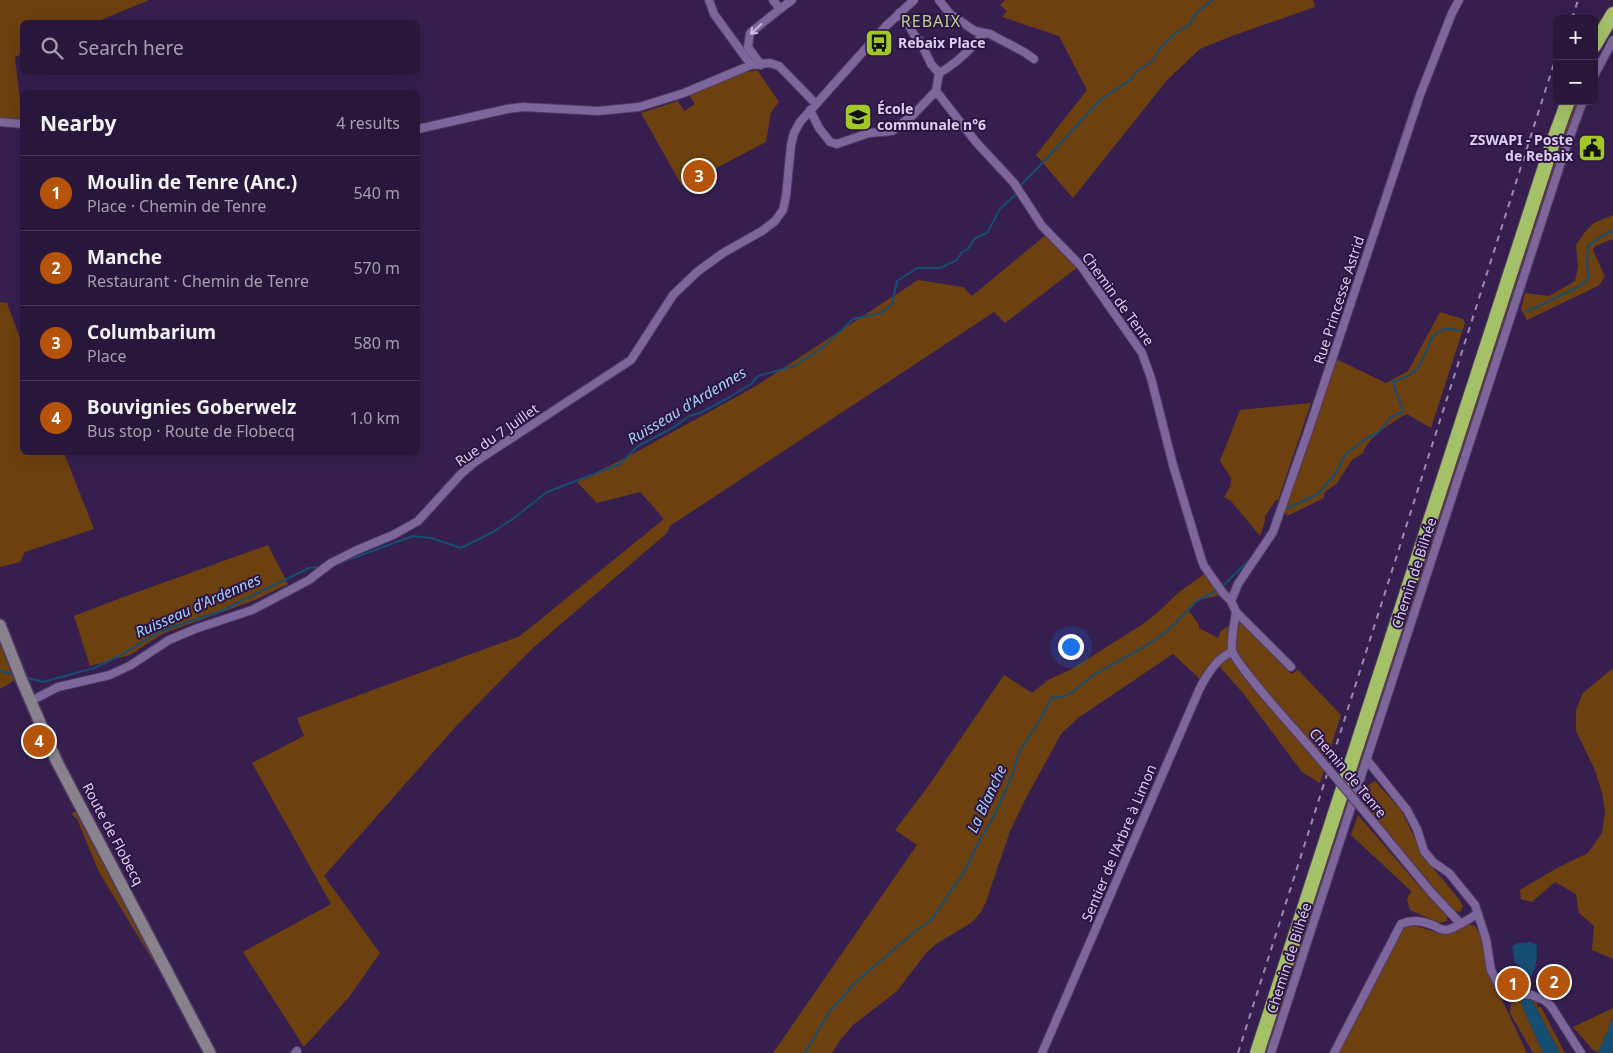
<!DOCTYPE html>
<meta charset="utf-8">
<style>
:root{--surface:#28173b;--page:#302042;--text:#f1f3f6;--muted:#a59faf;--line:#443655;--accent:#b45309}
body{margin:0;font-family:"Noto Sans",sans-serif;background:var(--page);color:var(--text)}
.controls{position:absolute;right:15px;top:15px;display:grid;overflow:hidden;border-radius:8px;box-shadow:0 5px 20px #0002}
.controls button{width:45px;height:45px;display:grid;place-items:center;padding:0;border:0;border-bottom:1px solid var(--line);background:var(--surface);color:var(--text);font:25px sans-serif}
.you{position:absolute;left:1070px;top:646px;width:18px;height:18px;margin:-12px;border:4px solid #fff;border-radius:50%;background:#1a73e8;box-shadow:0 0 0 8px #1a73e833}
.badge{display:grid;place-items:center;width:32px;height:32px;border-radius:50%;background:var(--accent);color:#fff;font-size:16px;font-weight:700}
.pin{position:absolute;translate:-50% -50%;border:2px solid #fff;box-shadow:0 1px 5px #0006}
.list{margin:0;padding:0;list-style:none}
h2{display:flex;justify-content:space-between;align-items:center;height:65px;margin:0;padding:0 20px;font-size:21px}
h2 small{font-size:16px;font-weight:400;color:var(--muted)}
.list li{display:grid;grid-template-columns:32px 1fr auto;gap:15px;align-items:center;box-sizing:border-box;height:75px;padding:0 20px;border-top:1px solid var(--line)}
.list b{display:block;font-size:19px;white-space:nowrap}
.list p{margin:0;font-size:16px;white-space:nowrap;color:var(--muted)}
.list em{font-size:16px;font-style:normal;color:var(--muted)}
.icon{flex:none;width:28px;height:28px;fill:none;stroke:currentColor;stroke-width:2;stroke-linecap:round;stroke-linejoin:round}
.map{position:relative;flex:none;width:1613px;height:1053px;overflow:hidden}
.search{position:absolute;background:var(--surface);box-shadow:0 5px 20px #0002;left:20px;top:20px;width:400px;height:55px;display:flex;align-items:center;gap:12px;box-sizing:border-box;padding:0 18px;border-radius:8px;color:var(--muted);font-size:19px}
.panel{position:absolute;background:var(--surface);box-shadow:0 5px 20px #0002;left:20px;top:90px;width:400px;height:365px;border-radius:8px}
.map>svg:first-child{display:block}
.green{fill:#6d410f}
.water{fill:#164d73}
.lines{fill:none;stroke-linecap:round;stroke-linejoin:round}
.stream{stroke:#164d73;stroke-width:2}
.street-casing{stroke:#4f3a64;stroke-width:10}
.secondary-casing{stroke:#4f3a64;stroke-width:14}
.highway-casing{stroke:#4f3a64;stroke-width:16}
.street{stroke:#7d669c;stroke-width:8}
.secondary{stroke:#89818c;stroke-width:11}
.highway{stroke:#a5c168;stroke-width:14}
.rail{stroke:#9c8cb1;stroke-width:2;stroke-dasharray:6 6;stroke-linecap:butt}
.street-bridge-casing{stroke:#4f3a64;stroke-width:10;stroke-linecap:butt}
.street-bridge{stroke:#7d669c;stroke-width:8}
.oneway{stroke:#c8bade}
.labels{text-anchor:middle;stroke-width:4;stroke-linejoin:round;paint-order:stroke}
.poi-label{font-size:14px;font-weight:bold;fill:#dbcfee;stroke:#2c1544;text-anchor:start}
.street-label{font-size:14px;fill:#dbcfee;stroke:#2c1544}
.water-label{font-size:15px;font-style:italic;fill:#a4d0f4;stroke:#2c1544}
.quarter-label{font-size:16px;letter-spacing:1px;fill:#bbd38a;stroke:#2c1544}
</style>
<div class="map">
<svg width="1613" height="1053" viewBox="0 0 1613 1053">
<rect width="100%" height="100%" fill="#361f4f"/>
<path class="green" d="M0,0H149L96,22H22V54L15,57L22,119L0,118Z
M1005,0H1313L1315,7L1229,37L1200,49L1167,80L1073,198L1036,155L1087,90L1059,36L1002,17L1007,11L1000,5Z
M757,70L779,102L771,112L766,142L682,186L641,113L678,101L684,111L695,104L689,95L743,73Z
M1575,101H1580L1268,1053H1263Z
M1613,215V239L1595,246L1593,250L1605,277L1598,286L1527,320L1521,309L1525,293L1549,296L1575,281L1578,267L1576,245L1585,232L1594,223Z
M1047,234L1078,267L1005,323L994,312L670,526L667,533L533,648L458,724L324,876L380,953L349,997L304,1047L243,952L331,904L252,763L304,736L297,718L520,636L664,519L640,492L597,503L577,482L631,455L756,386L918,280L963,287L972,296Z
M0,302L7,303L22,344V452L64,453L94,529L25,552L20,562L0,567Z
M1440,312L1463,319L1465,323L1431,428L1407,414C1393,421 1367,438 1363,453L1352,460L1337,483L1324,493V498L1287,516L1285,512L1286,504L1336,359L1386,383L1408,371Z
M1311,403L1278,500H1276L1265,516V522L1260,536L1231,501L1224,497C1236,478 1231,479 1220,461L1240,410Z
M268,545L288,584L255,600L162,634L130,655L90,666L74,616L121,598Z
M1206,573L1221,595L1198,600L1189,611L1199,625V628L1218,638L1221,631L1239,619L1291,674L1298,670L1341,715L1320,783L1302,772L1243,693L1218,665L1202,681L1173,654L1078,718L1061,734L1026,798L1010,831L986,902L981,912L971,923L936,944L926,953L897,991L853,1025L840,1040L832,1053H773L917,845L895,830L927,788L1004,675L1032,693L1048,680L1070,670L1143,624L1156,614L1179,592Z
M0,639L17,679L0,689Z
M1613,668V959L1592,950L1594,926L1579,913L1576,894L1555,882L1532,902L1521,899L1520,890L1557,868L1588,853L1602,833L1605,811L1602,793L1595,770L1576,731V710L1583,693Z
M1375,781L1401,810L1424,857L1458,898L1463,906L1460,912L1453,910L1362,803L1366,787Z
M79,809L175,997L99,872L77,819L71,814Z
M1358,815L1419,886L1447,914V921L1440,923L1410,910L1407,900L1411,891L1351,835Z
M1409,924L1446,935L1468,924L1475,926L1481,936L1486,966L1527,1053H1337L1402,928Z
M1512,994H1522L1521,1003L1543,1053H1533L1510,1013Z
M1530,996L1537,1001V1007H1541L1565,1053H1560Z
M1613,1008V1018L1598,1053L1592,1049L1573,1027Z"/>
<path class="water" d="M1531,942L1537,945C1537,953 1537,963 1534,971C1530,979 1527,977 1526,989L1560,1053H1543L1521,1003L1522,994L1519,989L1521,972L1520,966L1515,963L1512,947L1518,943Z
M1613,1018V1053H1598Z"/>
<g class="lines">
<path class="stream" d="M1022,184L1047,158L1100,100L1130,80L1137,71L1151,62L1161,48L1168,40L1176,33L1189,25L1197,12L1213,0
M1526,312L1578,287L1589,279L1587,266L1588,246L1602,236L1613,230
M1288,508L1318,494L1336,473L1345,455L1364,440L1379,432L1391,417L1403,412L1393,382C1399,379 1410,376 1414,372C1432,354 1425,320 1461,331
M337,564L413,536L431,538L461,548L493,532L514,518L547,492L620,464L638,446L674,427L689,416L700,413L728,398L751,384L758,376L794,366L821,349L853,319L881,313L892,304L897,281L917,268H940L957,260L961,253L968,249L975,238L987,233L1000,209L1015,195
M1223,586L1253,556
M0,671L15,675
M28,678L43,682L94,668L119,656L161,631L221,611L309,568L320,567
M805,1053L829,1012L856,982L912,934L932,919L966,869L977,845L993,818L1013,774L1018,754L1041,718L1052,697C1071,699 1077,687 1091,677C1116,661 1143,650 1166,632C1177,623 1186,611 1196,602C1202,598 1210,594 1216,591"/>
<g class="street-casing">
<path id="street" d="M709,0L714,14L751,65
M939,0L950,14L975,31L990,34L1024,52L1034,59
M780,9L792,0
M899,13L905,19L916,38L920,41L931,64L939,73
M761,65L748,47L750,33L780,9L773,0
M939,73C955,65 969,50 981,37L980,32
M1594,76L1613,40
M936,91L976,142L1014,183L1042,226L1081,266L1142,353L1151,378L1173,465L1201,558L1204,566L1223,593L1231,601L1236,612L1291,667
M810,110L819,128L830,142L837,144L869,133L892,131L913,115L936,91L939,73
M0,122L22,124
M418,129L507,109L523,107L598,111L639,107L684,93L751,65L770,63L779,66L816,104
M1231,601L1238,584L1273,532L1310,426L1420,95L1452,13L1459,0
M1236,612C1234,624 1231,638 1232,650C1235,665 1301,736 1314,752
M31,701L58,687L110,675L131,665L169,640L195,629L252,610L275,598L309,580L331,563L357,550L393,535L418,521L461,474L475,462L631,360L673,295L697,272L723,253L762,231L775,221L783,210L786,196L791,145L794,133L800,122L886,26L914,0
M1367,760L1407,810L1417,829L1424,851L1433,862L1449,873L1475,905L1486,939L1491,970L1499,986L1505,992L1532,995L1544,1000L1551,1006L1581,1053
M1369,817L1431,892L1460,923
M295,1053L297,1051
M1042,1053L1199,690C1206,676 1217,657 1232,652
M1271,1053L1564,153L1583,101
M1334,1053L1401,924C1413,919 1423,921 1435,926C1438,928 1442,930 1446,930C1454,929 1469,919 1477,914"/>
</g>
<g class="secondary-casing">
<path id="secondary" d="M0,625L22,681L57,762L210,1053"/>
</g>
<g class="highway-casing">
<path id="highway" d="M1594,46L1613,14
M1257,1053L1553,142L1568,101"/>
</g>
<use href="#street" class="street"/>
<use href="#secondary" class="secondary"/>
<use href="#highway" class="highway"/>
<path class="rail" d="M1572,19L1578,0
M1238,1053L1557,54"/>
<g class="street-bridge-casing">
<path id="street-bridge" d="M1314,752L1369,817"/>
</g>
<use href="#street-bridge" class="street-bridge"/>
</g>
<defs><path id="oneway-shaft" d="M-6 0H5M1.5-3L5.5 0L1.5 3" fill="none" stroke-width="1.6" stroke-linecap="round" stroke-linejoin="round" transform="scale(1.25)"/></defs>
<use class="oneway" href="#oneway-shaft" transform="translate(756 29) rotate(137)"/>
<defs>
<g id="bus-square" transform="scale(1.4375)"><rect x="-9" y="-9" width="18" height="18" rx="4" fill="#a2c928" stroke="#2c1544"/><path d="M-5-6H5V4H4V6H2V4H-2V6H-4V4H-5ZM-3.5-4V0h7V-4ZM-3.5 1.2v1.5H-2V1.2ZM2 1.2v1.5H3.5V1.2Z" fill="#111"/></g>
<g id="school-square" transform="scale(1.4375)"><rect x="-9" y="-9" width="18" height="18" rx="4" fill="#a2c928" stroke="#2c1544"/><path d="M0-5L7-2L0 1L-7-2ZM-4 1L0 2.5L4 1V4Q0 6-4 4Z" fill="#111"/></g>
<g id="civic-square" transform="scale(1.4375)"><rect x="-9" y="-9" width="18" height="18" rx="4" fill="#a2c928" stroke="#2c1544"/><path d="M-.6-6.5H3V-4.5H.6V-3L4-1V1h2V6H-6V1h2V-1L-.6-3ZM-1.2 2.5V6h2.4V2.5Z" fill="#111"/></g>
</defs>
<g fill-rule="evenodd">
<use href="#bus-square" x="879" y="43"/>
<use href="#school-square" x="858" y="117"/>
<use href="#civic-square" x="1592" y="148"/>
</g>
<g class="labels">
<g class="poi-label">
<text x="898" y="48">Rebaix Place</text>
<text x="877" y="114">École<tspan x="877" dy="16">communale n°6</tspan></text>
<text x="1573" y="145" text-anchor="end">ZSWAPI - Poste<tspan x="1573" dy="16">de Rebaix</tspan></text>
</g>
<g class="street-label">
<text transform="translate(1118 299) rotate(54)" y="5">Chemin de Tenre</text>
<text transform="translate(1339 300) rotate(-72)" y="5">Rue Princesse Astrid</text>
<text transform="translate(497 435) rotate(-35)" y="5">Rue du 7 Juillet</text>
<text transform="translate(1414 573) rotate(-72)" y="5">Chemin de Bilhée</text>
<text transform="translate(1348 773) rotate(50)" y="5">Chemin de Tenre</text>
<text transform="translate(113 834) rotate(62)" y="5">Route de Flobecq</text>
<text transform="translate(1119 843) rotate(-67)" y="5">Sentier de l'Arbre à Limon</text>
<text transform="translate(1289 958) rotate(-72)" y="5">Chemin de Bilhée</text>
</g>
<g class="water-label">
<text transform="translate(687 406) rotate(-31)" y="5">Ruisseau d'Ardennes</text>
<text transform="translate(198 606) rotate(-24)" y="5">Ruisseau d'Ardennes</text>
<text transform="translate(987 799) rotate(-65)" y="5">La Blanche</text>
</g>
<g class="quarter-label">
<text x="931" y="27">REBAIX</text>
</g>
</g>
</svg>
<div class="controls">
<button>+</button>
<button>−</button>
</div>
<div class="you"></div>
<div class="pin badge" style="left:1513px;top:984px">1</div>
<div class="pin badge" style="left:1554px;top:982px">2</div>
<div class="pin badge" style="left:699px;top:176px">3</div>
<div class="pin badge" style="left:39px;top:741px">4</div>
<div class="search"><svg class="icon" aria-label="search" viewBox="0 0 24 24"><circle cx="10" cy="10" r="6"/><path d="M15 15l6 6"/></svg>Search here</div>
<section class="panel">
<h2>Nearby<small>4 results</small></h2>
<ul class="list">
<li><span class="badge">1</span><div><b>Moulin de Tenre (Anc.)</b><p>Place · Chemin de Tenre</p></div><em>540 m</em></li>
<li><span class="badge">2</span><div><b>Manche</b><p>Restaurant · Chemin de Tenre</p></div><em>570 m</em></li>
<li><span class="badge">3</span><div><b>Columbarium</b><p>Place</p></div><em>580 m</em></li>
<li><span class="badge">4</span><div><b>Bouvignies Goberwelz</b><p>Bus stop · Route de Flobecq</p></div><em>1.0 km</em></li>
</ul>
</section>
</div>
